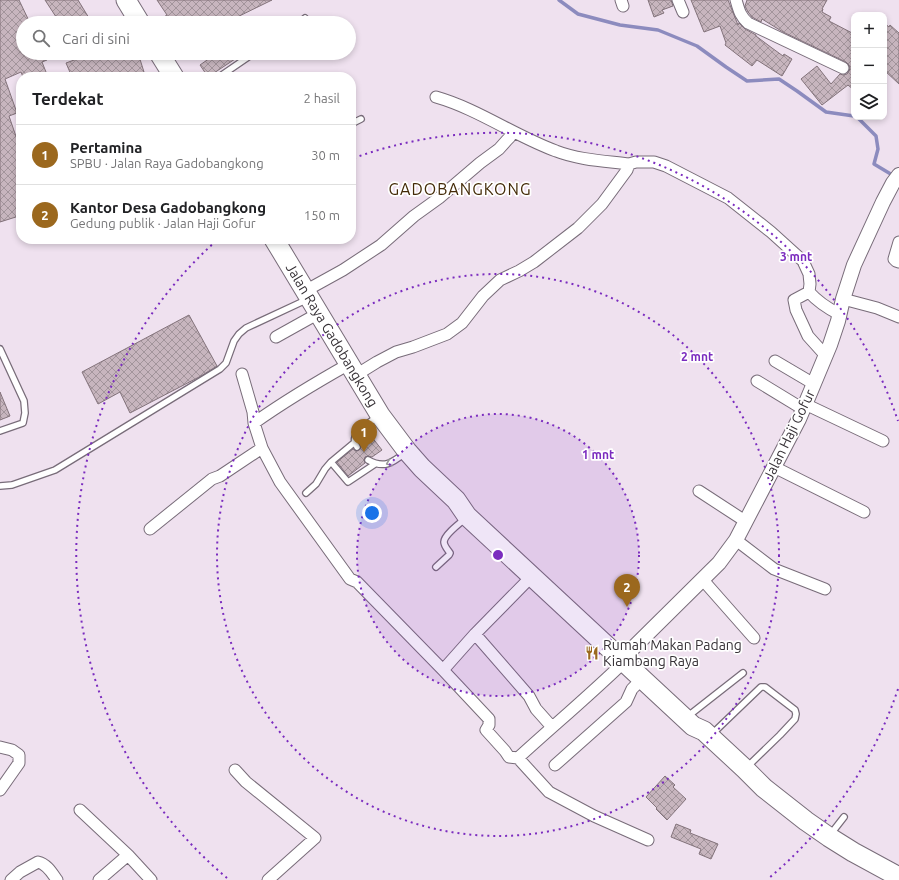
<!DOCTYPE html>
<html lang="id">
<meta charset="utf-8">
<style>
:root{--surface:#fff;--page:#f2f2f2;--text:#202124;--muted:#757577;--line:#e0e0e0;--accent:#9b681e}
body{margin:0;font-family:Ubuntu,sans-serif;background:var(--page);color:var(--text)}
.controls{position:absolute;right:12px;top:12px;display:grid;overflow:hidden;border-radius:8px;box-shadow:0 2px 6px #0003}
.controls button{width:36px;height:36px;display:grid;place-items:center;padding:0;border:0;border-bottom:1px solid var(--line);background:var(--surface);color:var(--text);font:20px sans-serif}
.you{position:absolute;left:372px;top:513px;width:14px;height:14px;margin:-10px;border:3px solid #fff;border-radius:50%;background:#1a73e8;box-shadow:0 0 0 6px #1a73e833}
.badge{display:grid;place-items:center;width:26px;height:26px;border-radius:50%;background:var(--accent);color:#fff;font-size:13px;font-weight:700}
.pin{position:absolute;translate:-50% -33px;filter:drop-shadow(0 1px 2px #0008)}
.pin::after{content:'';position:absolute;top:21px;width:14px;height:12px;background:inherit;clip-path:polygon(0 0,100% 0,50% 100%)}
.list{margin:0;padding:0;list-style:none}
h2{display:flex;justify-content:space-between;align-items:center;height:52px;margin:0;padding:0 16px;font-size:17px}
h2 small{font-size:13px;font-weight:400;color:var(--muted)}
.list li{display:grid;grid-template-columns:26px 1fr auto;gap:12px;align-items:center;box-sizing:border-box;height:60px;padding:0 16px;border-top:1px solid var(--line)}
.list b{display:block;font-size:15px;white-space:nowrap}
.list p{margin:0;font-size:13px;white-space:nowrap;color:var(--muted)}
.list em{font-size:13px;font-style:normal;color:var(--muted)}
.icon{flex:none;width:22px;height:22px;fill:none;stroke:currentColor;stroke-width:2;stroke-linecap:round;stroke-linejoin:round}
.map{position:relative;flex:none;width:899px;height:880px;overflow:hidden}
.search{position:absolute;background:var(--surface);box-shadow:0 2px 6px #0003;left:16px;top:16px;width:340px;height:44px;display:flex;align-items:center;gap:10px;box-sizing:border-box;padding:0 14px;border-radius:22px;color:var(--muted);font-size:15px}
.panel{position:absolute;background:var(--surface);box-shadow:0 2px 6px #0003;left:16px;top:72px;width:340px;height:172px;border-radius:16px}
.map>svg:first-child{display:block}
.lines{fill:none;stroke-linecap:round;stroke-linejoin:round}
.stream{stroke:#8c8bbe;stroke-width:3.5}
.building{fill:url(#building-cross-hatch);stroke:#83737b}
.service-casing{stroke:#786c79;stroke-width:8}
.minor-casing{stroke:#786c79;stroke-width:13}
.tertiary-casing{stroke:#786c79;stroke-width:16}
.trunk-casing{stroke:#786c79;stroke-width:21}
.service{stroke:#fff;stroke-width:5.5}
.minor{stroke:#fff;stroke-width:11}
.tertiary{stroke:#fff;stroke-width:14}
.trunk{stroke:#fff;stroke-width:19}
.oneway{stroke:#9a989a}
.ring{fill:none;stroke:#7b2cbf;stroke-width:2;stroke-dasharray:2 4}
.labels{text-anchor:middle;stroke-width:3.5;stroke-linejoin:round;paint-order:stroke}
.street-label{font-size:14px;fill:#363136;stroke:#fff}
.poi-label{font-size:14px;fill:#363136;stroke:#fff;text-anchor:start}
.quarter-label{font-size:16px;letter-spacing:1px;fill:#432a07;stroke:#fff}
.centre{fill:#7b2cbf;stroke:#fff;stroke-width:2}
.ring-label{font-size:12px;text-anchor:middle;font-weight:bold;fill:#7b2cbf;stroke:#fff;stroke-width:3.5;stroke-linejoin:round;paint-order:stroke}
</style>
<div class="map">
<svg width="899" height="880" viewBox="0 0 899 880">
<defs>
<pattern id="building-cross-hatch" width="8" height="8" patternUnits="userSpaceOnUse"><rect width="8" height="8" fill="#c7b5be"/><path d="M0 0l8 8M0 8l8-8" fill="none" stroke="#a2949b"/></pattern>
</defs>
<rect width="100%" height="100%" fill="#efe1ef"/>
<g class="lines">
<path class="stream" d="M559,0L578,14L620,25L658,30L697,46L726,67L747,81L779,79L797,91L826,112L854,116
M857,117L876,136L878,149L874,164L894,176"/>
</g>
<path class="building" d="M0,0H19L30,23H23V53H44L47,60L42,62L48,77H23L21,72L5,79L17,113L9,116L21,151V207L16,208L19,216L0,222Z
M45,0H78L92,23H60Z
M157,0H272L225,23H154L167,15Z
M648,0H671L673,6L662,10L664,13L654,17Z
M691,0H728L738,25L739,23L745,29L756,35V36L772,48L783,56L784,54L792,59L782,76L757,60L752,66L725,45L726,43L720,26L704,32Z
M747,0H827L822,9H823L822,12L831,17L829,21L854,34V90L848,85L822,105L801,79L817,66L831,84L840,74L843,75L847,74L849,71L850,68L848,64L846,62L783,32L762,19L761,22L752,17L748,12L745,6Z
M884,23L889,27L890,25L899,33V84L884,70Z
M93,53H138L144,72L130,77H72L66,63Z
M217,53H244L208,77L200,65Z
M189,315L217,366L201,376L130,413L120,392L98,404L82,372Z
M0,392L10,416L0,420Z
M371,436L382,450L372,457L368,456L365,457L364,460L365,463L348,476L337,462L353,449L357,451L359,450L361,447L360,444Z
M665,776L675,785L673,787L686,799L667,820L656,809L657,808L646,797Z
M676,824L691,830L690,833L718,844L711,859L699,854L701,849L671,837Z"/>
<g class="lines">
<g class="service-casing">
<path id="service" d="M299,23L305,18
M219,77L254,53
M351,124L361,119
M0,349L24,401L25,413L23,423L0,431
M357,447C355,444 354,440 355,437C357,430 372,421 378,416
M368,460C384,469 392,463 405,453
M331,462L348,482L375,464
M0,486L12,485L55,470L220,369L226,363L234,341L239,334L246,328L306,300
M306,493L316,484L325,469L331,462L355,442
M436,567L449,555L450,553C448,550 444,546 444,542C444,535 460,523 466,518
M692,713L743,673
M711,735L761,687H765L795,710L796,714L795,719L780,735L747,767
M830,835L844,817"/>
</g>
<g class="minor-casing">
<path id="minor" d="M621,0L623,6
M678,0L683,12
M736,0C739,10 740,16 748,23L843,68
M436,97C478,109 515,136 556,151C579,160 605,161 629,164
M899,242L894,259L896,261L899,262
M305,291L343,270L381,245L414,216L439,198L480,163L499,149L507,140L510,137V130
M809,292C818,302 827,308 839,314
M843,299L877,308L899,317
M276,337L319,313
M775,361L814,384
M242,374L253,412L254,423L262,448L280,482L350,579L357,582L443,670L489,719V725L486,730L505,751L509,757L518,758L549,792L594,816L648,840
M356,375L377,362L396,352L413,347L447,334L462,323L483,296L500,280L519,271L534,262L578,228L602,204L627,170L629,164L636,162H654L666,166L728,198L771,232L792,251L803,261L809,274L810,284L809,292L794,300L796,310L808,336L826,356
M757,381L803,409
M805,404L883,441
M254,423C285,401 317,382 349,364
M774,467L864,512
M699,491L745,521
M150,529L212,479L220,476L262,448
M736,540L774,569L825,589
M702,579L754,638
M475,634L529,696L536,709L552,727
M443,670L475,634L532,576
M0,747L12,750L19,755V763L0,790
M518,758C553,726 590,695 624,662
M555,765L626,702L632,689L642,679
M235,770L246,782L315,838L268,880
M80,810L128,855L151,880
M11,880L20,872L38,862C47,864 52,873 57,880
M99,880L128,855"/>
</g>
<g class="tertiary-casing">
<path id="tertiary" d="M628,653L719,563L736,540L799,419L810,393L830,345L838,321L843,299L854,265L883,202L893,183L899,175"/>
</g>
<g class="trunk-casing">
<path id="trunk" d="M126,0L140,23
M159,53L174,77
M274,239L380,415L407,451L422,468L456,500L467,516L693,726L704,731L745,769L764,788L806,821L829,837L853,852L899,877"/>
</g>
<use href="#service" class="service"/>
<use href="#minor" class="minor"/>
<use href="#tertiary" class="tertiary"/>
<use href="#trunk" class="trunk"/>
</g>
<defs><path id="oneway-chevron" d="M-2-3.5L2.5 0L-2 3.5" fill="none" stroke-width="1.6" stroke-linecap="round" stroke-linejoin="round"/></defs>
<use class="oneway" href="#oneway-chevron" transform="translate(389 463) rotate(159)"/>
<circle cx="498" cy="555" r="141" fill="#7b2cbf" fill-opacity=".12"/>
<g class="ring">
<circle cx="498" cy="555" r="141"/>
<circle cx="498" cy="555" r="281"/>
<path d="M898 689A422 422 0 0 1 769 878M227 878A422 422 0 0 1 216 241M354 158A422 422 0 0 1 898 421"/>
</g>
<defs>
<g id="restaurant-bare" transform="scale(1.08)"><path d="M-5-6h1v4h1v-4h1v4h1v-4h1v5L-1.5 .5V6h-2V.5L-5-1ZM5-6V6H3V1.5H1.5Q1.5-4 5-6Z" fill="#9b681e" stroke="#fff" stroke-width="2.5" paint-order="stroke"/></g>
</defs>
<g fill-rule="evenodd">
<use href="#restaurant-bare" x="592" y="653"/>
</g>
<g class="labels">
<g class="street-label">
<text transform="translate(332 335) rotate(59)" y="5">Jalan Raya Gadobangkong</text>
<text transform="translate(789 435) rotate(-64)" y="5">Jalan Haji Gofur</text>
</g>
<g class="poi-label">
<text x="603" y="650">Rumah Makan Padang<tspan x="603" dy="16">Kiambang Raya</tspan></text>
</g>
<g class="quarter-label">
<text x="460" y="195">GADOBANGKONG</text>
</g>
</g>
<circle cx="498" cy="555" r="6" class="centre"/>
<g class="ring-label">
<text x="796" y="261">3 mnt</text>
<text x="697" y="361">2 mnt</text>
<text x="598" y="459">1 mnt</text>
</g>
</svg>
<div class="controls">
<button>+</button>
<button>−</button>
<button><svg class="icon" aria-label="layers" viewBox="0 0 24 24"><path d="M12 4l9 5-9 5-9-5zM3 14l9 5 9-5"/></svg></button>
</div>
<div class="you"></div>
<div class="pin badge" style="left:364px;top:452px">1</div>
<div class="pin badge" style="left:627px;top:607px">2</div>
<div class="search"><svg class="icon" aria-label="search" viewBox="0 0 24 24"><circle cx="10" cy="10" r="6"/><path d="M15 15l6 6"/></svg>Cari di sini</div>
<section class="panel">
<h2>Terdekat<small>2 hasil</small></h2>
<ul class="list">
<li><span class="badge">1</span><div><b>Pertamina</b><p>SPBU · Jalan Raya Gadobangkong</p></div><em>30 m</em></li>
<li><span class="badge">2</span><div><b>Kantor Desa Gadobangkong</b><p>Gedung publik · Jalan Haji Gofur</p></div><em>150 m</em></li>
</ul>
</section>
</div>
